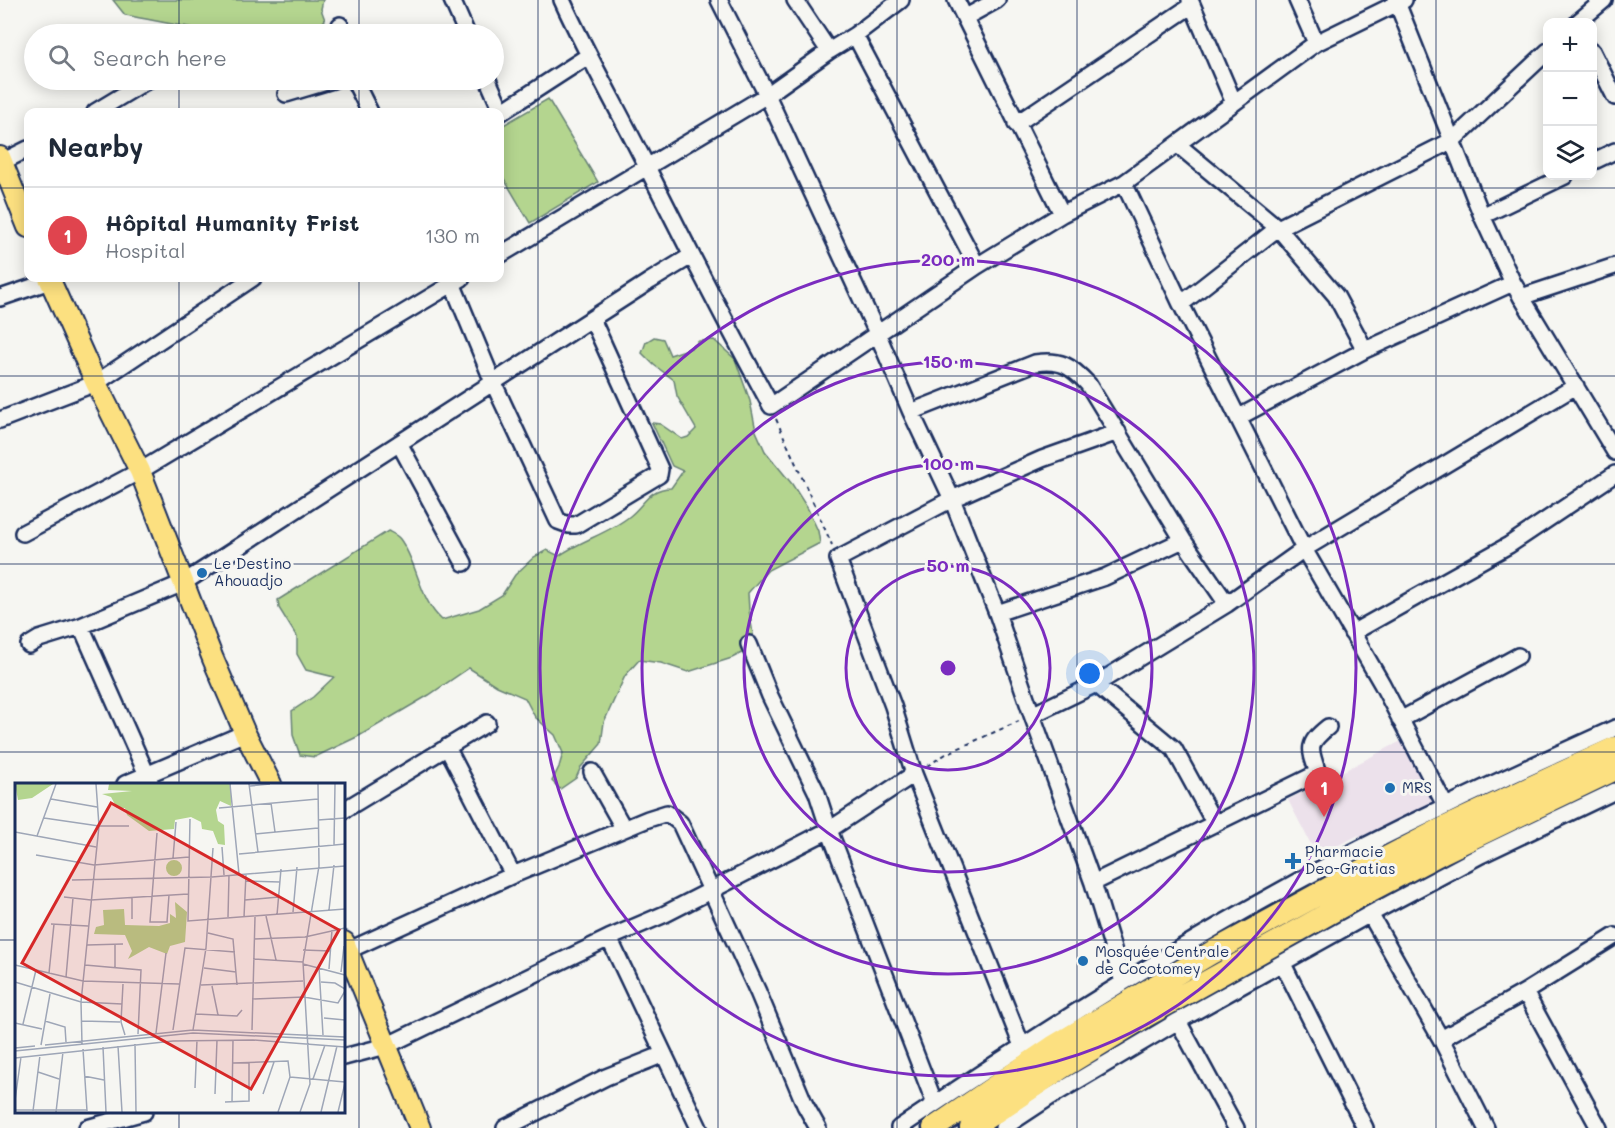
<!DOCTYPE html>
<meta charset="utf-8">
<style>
:root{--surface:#fff;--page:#f6f6f7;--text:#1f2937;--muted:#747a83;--line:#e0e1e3;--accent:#1f6fb2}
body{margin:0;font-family:Mali,sans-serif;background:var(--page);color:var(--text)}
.controls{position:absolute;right:18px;top:18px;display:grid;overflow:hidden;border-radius:12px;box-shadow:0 3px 15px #0003}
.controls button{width:54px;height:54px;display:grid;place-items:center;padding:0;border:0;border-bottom:2px solid var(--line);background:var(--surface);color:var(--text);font:30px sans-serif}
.you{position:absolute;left:1090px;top:674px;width:21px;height:21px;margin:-15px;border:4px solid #fff;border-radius:50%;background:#1a73e8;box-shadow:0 0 0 9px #1a73e833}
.badge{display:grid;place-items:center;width:39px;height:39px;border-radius:50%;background:var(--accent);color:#fff;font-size:20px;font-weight:700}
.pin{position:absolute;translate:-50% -50px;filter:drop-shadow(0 2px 3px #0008)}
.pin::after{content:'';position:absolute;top:32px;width:21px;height:18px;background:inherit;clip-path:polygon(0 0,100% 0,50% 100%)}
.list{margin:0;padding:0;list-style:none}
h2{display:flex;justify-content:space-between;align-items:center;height:78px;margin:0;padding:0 24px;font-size:26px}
h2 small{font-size:20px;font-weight:400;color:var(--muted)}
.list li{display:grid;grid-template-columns:39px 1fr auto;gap:18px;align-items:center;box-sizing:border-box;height:96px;padding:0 24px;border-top:2px solid var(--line)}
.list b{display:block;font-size:22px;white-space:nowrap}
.list p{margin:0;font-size:20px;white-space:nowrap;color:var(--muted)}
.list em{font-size:20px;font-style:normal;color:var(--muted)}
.icon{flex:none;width:33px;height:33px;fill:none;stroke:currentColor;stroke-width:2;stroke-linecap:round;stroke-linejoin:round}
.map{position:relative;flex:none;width:1615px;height:1128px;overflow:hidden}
.search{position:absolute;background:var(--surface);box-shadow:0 3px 15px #0003;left:24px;top:24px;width:480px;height:66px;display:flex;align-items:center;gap:15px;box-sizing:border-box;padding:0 21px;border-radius:33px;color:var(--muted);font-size:22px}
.panel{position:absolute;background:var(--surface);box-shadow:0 3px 15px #0003;left:24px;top:108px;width:480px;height:174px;border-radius:12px}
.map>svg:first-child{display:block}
.built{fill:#ece1eb}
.green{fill:#b4d58f;stroke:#688276;stroke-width:1.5}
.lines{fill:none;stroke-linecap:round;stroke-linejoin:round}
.minor-casing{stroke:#1b2f5e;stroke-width:20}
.major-casing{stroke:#1b2f5e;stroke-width:24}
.highway-casing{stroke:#1b2f5e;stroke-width:27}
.path{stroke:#1b2f5e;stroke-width:2;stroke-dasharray:4.5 4.5;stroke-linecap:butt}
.minor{stroke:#f6f6f2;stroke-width:15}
.major{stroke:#fce080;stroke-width:20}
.highway{stroke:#fce080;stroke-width:22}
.grid{fill:none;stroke:#1b2f5e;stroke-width:1.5;stroke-opacity:0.55}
.ring{fill:none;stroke:#7b2cbf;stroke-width:3}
.poi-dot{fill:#1f6fb2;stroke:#f6f6f2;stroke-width:2}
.labels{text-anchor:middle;stroke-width:6;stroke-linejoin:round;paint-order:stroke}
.poi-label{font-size:15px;fill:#1b2f5e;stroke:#f6f6f2;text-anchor:start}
.inset-road{fill:none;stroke:#9ea6b7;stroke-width:1.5}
.view{fill:#d62828;fill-opacity:0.15;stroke:#d62828;stroke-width:3}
.inset-edge{fill:none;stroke:#1b2f5e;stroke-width:3}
.centre{fill:#7b2cbf;stroke:#f6f6f2;stroke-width:3}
.ring-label{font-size:18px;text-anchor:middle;font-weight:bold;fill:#7b2cbf;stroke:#f6f6f2;stroke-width:6;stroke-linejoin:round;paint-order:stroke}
</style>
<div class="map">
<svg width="1615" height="1128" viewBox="0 0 1615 1128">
<rect width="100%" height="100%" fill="#f6f6f2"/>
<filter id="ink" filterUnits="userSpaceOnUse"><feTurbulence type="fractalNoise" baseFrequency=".0167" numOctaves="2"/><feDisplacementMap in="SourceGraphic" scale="12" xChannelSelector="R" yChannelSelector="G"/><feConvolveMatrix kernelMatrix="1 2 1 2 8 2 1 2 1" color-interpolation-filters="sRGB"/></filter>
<g filter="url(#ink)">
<path class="built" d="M1409,737L1439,799L1362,841L1359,835L1317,856L1288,800Z"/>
<path class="green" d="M113,0H323L321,9L325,20C298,55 165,22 125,15Z
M548,99L598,182L530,223L500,172V127Z
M654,337L663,339L670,355L691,348L699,341L714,340L735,359L750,401L756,431L765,451L792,484L808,509L818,531L820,543L768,570L748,593L749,610L755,646L732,658L688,672L661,663L639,660L625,676L604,722L601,744L581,767L576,778L560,789L552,781L559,767L563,753L555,735L535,717L525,698L497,686L469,668L429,695L359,736L315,757L300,755L293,735L292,711L313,697L334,677L306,670L297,654V637L279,608L278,600L388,531C392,533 397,535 400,539C418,563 419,600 442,620L479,609L502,595L515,575L534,557L547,550L559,556C581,540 608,534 630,516C645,504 649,488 671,488L683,471L672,466L652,423L660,424L682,439L688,437L696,429L677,396L674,380L654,365L642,353L646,342Z"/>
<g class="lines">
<g class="minor-casing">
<path id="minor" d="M452,0L467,34
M562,0C588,57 619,111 647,167C687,247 728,327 771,406L977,266L1062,214L1124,183L1316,43L1404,0
M719,0L767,95L878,335L911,412L952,499L997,613L1032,715L1093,883L1123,982
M795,0L829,51
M956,0L1062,214
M1190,0L1234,103
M1297,0L1316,43
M1396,0L1482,216L1513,283L1615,452
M966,17L997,0
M1578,22L1604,0
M340,25L342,34
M855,35L977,266
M1592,51L1615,97
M354,80L370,112
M488,80L502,112
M286,94L333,80
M95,112L148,80
M500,113L588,56
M1016,124L1192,5
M1178,145L1278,228L1336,296L1365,350
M1592,162L1615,151
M0,163L28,149
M1124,183L1181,304L1304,549L1382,684L1445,805
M1482,216L1565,176
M500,255L767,95L829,51L855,35L901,0
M450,278L493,382L558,521L569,525H576L659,475L660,469L592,319
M1521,297L1615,266
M0,298L50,281
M1181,304L1278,228L1453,140L1548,51
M911,412L1035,363C1061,359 1071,366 1088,384L1183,540L1227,604
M1239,417L1365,350L1513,283
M0,420L96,383L253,278
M399,443L464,563
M23,533L140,471L462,278
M997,613L1105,577L1183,540
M81,626L151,784
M1352,633L1509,545L1615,474
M749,644L770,696L817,793L829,830L935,1104
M29,645L39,639L81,626L183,583L650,281L691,256
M1096,684L1174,749L1215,824
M1032,715L1096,684L1227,604L1304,549L1576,386
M1400,720L1518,656
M447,747L513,875
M592,772L624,829
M125,784L245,733
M344,810L487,723
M1093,883L1318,773C1309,748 1307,744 1328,727
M1370,914L1441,1039L1486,1128
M609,938L699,1128
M347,951L513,875L648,819L667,813L680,823L758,992L805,1105L818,1128
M1283,964L1365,1128
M1525,992L1599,1128
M1178,1021L1236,1128
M1441,1039L1525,992L1615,936
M1022,1046L914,774L893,706L838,559L952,499L1042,459L1118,432
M344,1057L386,1046L609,938L665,914L829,830L914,774
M87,1128L144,1112
M505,1128L606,1077L664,1054
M899,1128C1023,1044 1149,963 1280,891C1389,831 1502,779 1615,728
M1003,1128L1050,1097L1178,1021L1370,914L1481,855L1615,791"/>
</g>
<g class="major-casing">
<path id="major" d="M0,157L28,227
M49,278L96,383L140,471L213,659L245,733L271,784
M344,942L420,1128"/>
</g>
<g class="highway-casing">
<path id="highway" d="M934,1128L1053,1047L1211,953L1357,873L1438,831L1615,748
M971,1128L1064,1066L1144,1017L1369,891L1445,851L1615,769"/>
</g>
<path class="path" d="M776,419L832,545
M927,766L946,754L1019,721"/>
<use href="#minor" class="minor"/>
<use href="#major" class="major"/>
<use href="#highway" class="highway"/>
</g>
</g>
<path class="grid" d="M179,0V34M359,0V34M538,0V1128M718,0V1128M897,0V1128M1077,0V1128M1256,0V1128M1436,0V1128M179,80V112M359,80V112M0,188H28M500,188H1615M179,278V784M359,278V1128M0,376H1615M0,564H1615M0,752H1615M0,940H16M344,940H1615M179,1112V1128"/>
<g class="ring">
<circle cx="948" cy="668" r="102"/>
<circle cx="948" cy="668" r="204"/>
<circle cx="948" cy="668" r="306"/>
<circle cx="948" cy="668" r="408"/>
</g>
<g class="poi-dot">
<circle cx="202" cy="573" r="6"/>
<circle cx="1390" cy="788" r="6"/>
<path d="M1290 852h6v6h6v6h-6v6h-6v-6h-6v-6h6z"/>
<circle cx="1083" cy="961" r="6"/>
</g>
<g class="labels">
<g class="poi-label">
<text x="214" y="569">Le Destino<tspan x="214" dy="17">Ahouadjo</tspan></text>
<text x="1402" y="793">MRS</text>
<text x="1305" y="857">Pharmacie<tspan x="1305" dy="17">Deo-Gratias</tspan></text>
<text x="1095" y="957">Mosquée Centrale<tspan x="1095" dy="17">de Cocotomey</tspan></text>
</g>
</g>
<g transform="translate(15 783)">
<rect width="330" height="330" fill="#f6f6f2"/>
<path d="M0,1H38L17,15L3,17ZM94,1H216V23L205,18L201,27L203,38L209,42L210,62L203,61L198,48L187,46L186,39L176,34L160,37L159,46L134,48L112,32L110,25H102L96,14L87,11L117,8L93,7ZM151 85a8 8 0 1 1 16 0a8 8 0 1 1-16 0ZM160,119L172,129L170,159L155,163L152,171L134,164L113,176L117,168L110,152L79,151L81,144L89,142L88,127L109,126L110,142L144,143L155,140V131L161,135Z" fill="#b4d58f"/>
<path class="inset-road" d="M215,1L224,91M234,1L243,69M235,3L255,1M36,16L82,24M256,20L260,49M204,25L303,16M29,35L84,43H114M175,36L173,138L330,126M303,37L330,35M0,49L81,64M142,50L135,139H152L154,112M240,51L303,45M22,53L41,1M319,62L320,1M207,64L209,92M224,71L330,61M21,72L79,82L174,74M158,75L161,39M57,97L197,94L330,83M231,98L265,99M49,114L76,117L173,111M230,117L264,114M314,127L319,82M278,129L282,84M262,132L266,86M251,133L261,177M213,134L214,92M229,134L231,91M117,136V114M36,141L73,143M193,150L218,156L222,202M239,156L290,154L330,145M72,162L108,161M288,167L316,168M238,176L288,179M288,181L330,192M0,182L68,198L164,201M70,182L126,187L123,251M100,184V161M304,184L308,252M189,185L221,189M314,186L317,147M326,189L329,163M34,190L39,141M51,194L58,115M0,199L66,219L107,221M306,199L320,200L330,206M108,201L106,239L110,252M186,202L288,198M197,203L203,232M237,216L289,214L323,220L330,208M181,231L222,233L227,227M309,235L330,237M30,238L50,244L51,259M67,238L105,239M0,240L27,246M8,241L21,187M158,247L170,165L220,169M178,247L191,165L198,65M237,247L240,134M141,250L151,170M67,261L66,219L84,43L81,1M120,261L121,329M26,262L35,211M30,262L178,247L330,254M103,263L107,329M88,264L91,329M0,265L20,263M68,266L72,328M0,268L178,250L330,257M0,275L158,258L238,257L330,264M218,280L273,278L275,294L263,329M23,289L44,296M69,293L89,297M275,294L330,299M298,296L310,262M180,305L182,257M200,311L202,257M248,311L259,279M0,317L6,274M210,319L234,318V280M217,319L218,257M0,327H72M18,328L25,272M41,329L48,269M285,329L295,301L288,179L304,83L303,1M306,329L322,263M323,329L330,300"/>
<path class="view" d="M96,20L324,147L236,306L7,180Z"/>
<rect width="330" height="330" class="inset-edge"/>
</g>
<circle cx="948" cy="668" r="9" class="centre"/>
<g class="ring-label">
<text x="948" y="266">200 m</text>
<text x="948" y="368">150 m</text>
<text x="948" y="470">100 m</text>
<text x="948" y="572">50 m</text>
</g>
</svg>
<div class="controls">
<button>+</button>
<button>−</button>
<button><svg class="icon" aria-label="layers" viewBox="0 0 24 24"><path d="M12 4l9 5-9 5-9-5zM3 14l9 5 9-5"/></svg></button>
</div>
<div class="you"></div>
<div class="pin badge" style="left:1324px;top:817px;background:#e0444e">1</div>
<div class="search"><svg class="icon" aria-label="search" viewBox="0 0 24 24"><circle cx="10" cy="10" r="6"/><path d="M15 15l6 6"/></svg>Search here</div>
<section class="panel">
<h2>Nearby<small></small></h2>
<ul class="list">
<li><span class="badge" style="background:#e0444e">1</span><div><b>Hôpital Humanity Frist</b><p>Hospital</p></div><em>130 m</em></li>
</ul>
</section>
</div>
